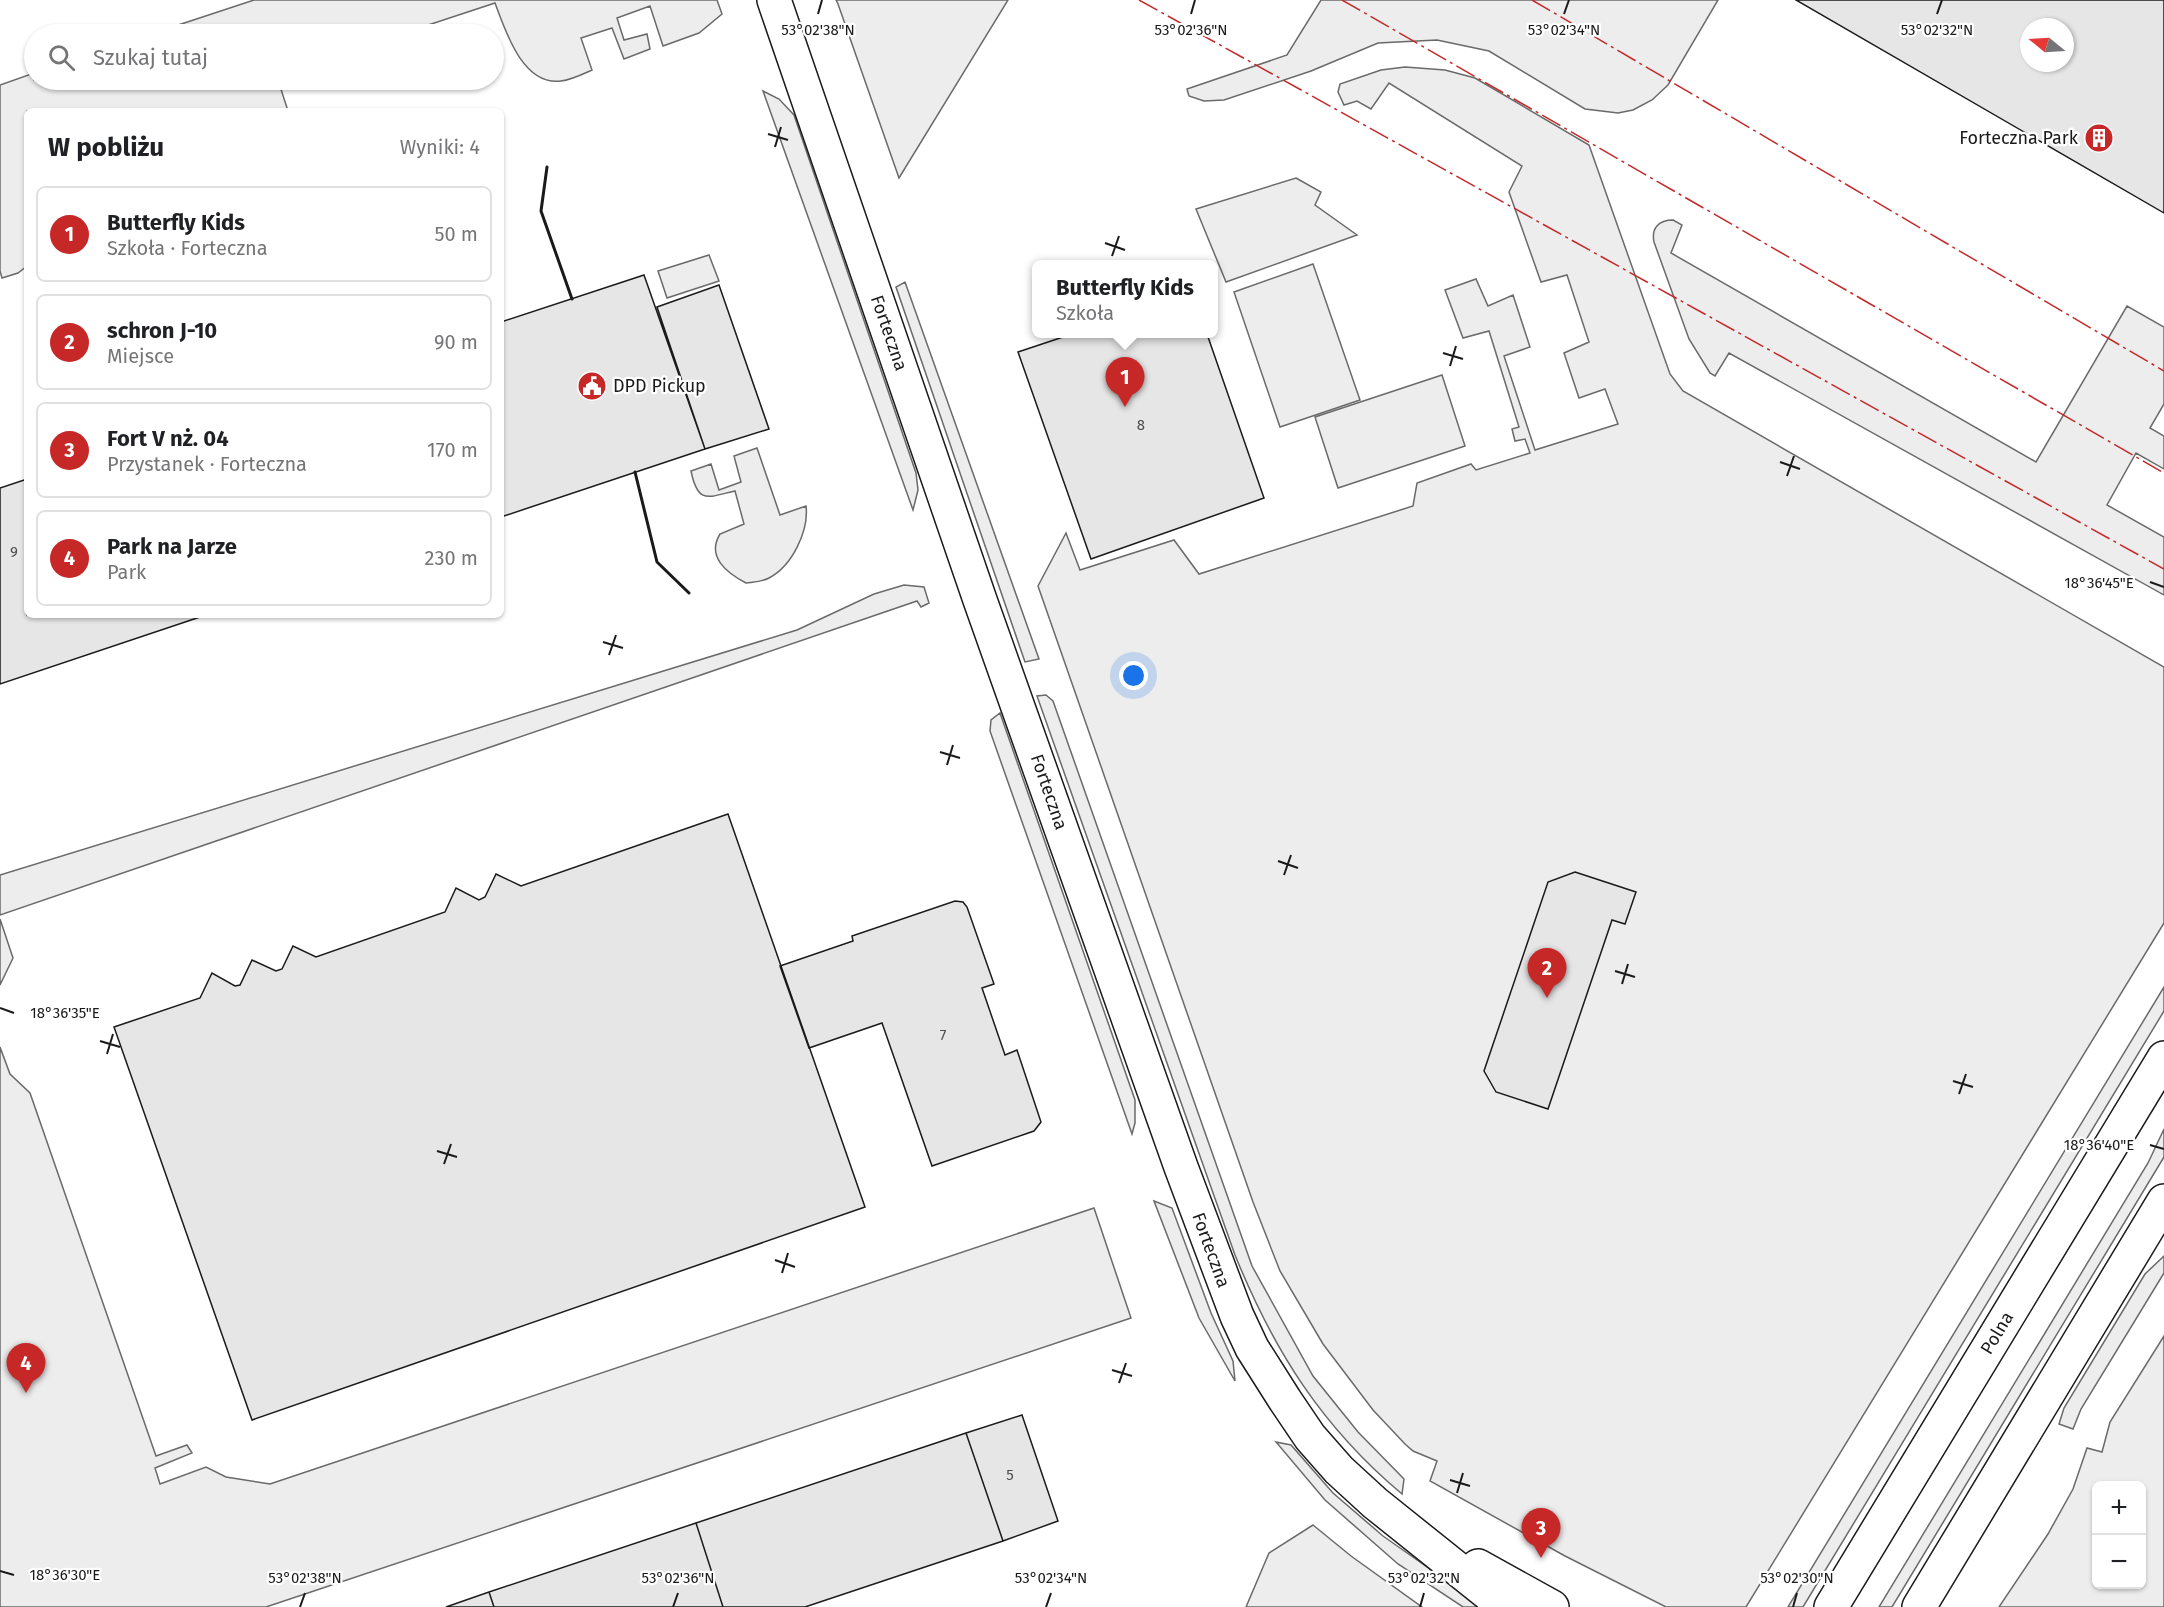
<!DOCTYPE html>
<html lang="pl">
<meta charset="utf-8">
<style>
:root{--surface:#fff;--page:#f2f2f2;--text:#202124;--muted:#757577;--line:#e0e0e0;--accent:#c62828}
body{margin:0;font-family:"Fira Sans",sans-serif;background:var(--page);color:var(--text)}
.controls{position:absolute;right:18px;bottom:18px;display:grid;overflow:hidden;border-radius:9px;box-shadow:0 2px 4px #0004}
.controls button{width:54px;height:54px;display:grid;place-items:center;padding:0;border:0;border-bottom:2px solid var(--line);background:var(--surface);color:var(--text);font:30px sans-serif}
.compass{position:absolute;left:2020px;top:18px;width:54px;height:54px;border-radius:50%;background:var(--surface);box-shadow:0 2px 4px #0004;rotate:288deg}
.you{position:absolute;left:1134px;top:676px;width:21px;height:21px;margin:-15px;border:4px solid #fff;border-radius:50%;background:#1a73e8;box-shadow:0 0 0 9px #1a73e833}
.badge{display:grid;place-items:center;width:39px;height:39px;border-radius:50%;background:var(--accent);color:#fff;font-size:20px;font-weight:700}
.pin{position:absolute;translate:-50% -50px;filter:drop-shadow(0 2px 3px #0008)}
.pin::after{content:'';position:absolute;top:32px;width:21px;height:18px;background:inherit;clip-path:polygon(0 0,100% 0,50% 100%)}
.popup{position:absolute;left:1032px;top:260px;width:186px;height:78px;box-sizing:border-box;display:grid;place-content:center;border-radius:9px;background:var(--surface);filter:drop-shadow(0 2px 4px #0005);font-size:20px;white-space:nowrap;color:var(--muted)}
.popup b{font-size:22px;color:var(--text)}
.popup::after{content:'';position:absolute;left:50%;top:100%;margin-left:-12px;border:12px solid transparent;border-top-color:var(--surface)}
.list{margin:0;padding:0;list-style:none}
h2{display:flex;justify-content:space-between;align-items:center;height:78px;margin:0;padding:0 24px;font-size:26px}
h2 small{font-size:20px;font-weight:400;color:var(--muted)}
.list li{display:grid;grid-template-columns:39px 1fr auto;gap:18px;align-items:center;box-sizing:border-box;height:96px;margin:0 12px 12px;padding:0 12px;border:2px solid var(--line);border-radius:9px}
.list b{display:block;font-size:22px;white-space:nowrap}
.list p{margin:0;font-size:20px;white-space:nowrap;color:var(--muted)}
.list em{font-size:20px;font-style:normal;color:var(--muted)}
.icon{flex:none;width:33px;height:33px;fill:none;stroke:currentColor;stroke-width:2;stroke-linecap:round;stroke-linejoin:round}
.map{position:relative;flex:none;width:2164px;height:1607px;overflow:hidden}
.search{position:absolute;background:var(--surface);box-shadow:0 2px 4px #0004;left:24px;top:24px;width:480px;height:66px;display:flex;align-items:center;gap:15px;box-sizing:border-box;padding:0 21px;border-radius:33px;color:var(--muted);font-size:22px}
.panel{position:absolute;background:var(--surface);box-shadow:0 2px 4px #0004;left:24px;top:108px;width:480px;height:510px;border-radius:9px}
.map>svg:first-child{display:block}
.green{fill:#ededed;stroke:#6a6a6a;stroke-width:1.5;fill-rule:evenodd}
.building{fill:#e6e6e6;stroke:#1a1a1a;stroke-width:1.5;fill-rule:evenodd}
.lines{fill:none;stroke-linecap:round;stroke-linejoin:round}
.minor-casing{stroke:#1a1a1a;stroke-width:36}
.tertiary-casing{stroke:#1a1a1a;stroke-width:36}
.minor{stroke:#fff;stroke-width:33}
.tertiary{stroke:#fff;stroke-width:33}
.wall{stroke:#1a1a1a;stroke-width:3}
.power{stroke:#c62828;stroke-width:1.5;stroke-dasharray:21 4.5 3 4.5;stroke-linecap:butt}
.ticks{fill:none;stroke:#1a1a1a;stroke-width:2}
.labels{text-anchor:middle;stroke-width:4.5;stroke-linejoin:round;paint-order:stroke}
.number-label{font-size:15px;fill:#4d4d4d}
.poi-label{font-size:18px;fill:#1a1a1a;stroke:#fff;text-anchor:end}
.street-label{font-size:18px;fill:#1a1a1a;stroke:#fff}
.ticks-label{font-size:15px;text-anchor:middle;fill:#1a1a1a;stroke:#fff;stroke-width:4.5;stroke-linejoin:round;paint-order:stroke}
</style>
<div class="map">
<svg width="2164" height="1607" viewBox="0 0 2164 1607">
<rect width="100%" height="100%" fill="#fff"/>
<path class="green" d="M254,0H717L722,14L699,33L663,46L650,6L617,18L624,40L647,34L650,49L624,59L612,28L581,38L592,70C583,74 571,80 561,81C522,86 505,29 495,3L401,34H151Z
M836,0H1008L899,178L838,4Z
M1321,0H1718L1668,85L1652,100L1633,110L1618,113L1585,109L1489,51L1437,40L1378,43L1311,71L1224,100L1204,101L1189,96L1187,89L1287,55Z
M1405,67L1445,70L1475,78L1589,145L1670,374L1683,391L2164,667V923L1746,1607H1666L1565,1556L1430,1481L1437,1461L1413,1451L1405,1444L1373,1410L1323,1344L1280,1271L1253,1202L1038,586L1066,533L1080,570L1174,540L1199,574L1413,506L1417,483L1471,464L1476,470L1530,453L1525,439L1515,441L1512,429L1519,427L1489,331L1463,338L1445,290L1476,279L1488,306L1513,295L1530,347L1504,356L1535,450L1618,424L1605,389L1579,398L1564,353L1589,342L1567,275L1541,282L1509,192L1522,166L1389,83L1371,109L1357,101L1344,105L1338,92L1340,84L1381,70Z
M34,73V80H278L288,111H27V266L18,273L2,278L0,271V85Z
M763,91L779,99L794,115L916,473L918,490L913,510Z
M1296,178L1321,192L1315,205L1357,235L1226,282L1196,209Z
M1673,220L1682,225L1671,253L2036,462L2127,306L2164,327V404L2150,428L2164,436V469L2136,453L2107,505L2164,537V595L1729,353L1715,376L1710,373L1689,339L1654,242C1651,228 1659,220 1673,220Z
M709,255L719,281L667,298L658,271Z
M1313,264L1360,400L1280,427L1234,292Z
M905,282L1039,659L1025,662L896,287Z
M1442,375L1465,446L1338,488L1315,417Z
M757,448L780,515L806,506C809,531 792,566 769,578C762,582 753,582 746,583C727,573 706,557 720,534L744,524L735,491C708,497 698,505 691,471L711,464L719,490L741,482L734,456Z
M904,585L924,587L929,603L921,607L917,601L0,915V875L797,630L874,594Z
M1046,695L1053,701L1252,1266L1313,1376L1358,1432L1404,1479L1402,1494C1322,1427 1274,1351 1235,1255L1037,696Z
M1000,713L1135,1100V1123L1132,1134L990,731L991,720Z
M0,919L13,958L0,985Z
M2164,987V1011L1803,1607H1788Z
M0,1047L10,1074L30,1093L156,1456L187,1445L192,1453L155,1468L160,1484L206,1467L226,1477L270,1484L1094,1208L1131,1318L266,1607H0Z
M2164,1129V1157L1892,1607H1879L2148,1163Z
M1154,1201L1172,1208L1211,1313L1233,1361L1235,1381L1199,1318Z
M2164,1256V1273L2081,1409L2073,1429L2059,1424L2064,1408L2145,1274Z
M2164,1336V1607H1999L2048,1534L2073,1489L2087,1448L2102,1452L2110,1422ZM2096,1486H2142V1584H2096Z
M1276,1442L1291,1445L1333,1493L1383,1536L1484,1607H1463L1398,1564L1325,1500Z
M1313,1525L1351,1556L1422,1607H1246L1269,1553Z"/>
<path class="building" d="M1796,0H2164V213ZM2029,27H2065V63H2029Z
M644,275L705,449L501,517V322Z
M719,285L769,429L705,449L657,307Z
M1072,334H1207L1264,498L1091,559L1018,352Z
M27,479V615H206L0,684V488Z
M728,814L865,1207L252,1420L114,1027L200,998L212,973L235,986L240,985L252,960L276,971L282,969L293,946L316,957L445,912L456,888L479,900L485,897L496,874L521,886Z
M1575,872L1636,892L1625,924L1612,920L1548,1109L1496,1092L1484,1071L1548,882Z
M955,901L963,902L967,907L994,984L982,988L1005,1055L1017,1050L1041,1122L1034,1131L932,1166L882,1023L809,1048L780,966L853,941L852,936Z
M1022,1415L1058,1521L1003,1541L966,1433Z
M966,1433L1003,1541L805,1607H723L696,1523Z
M696,1523L723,1607H494L489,1592Z
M489,1592L494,1607H446Z"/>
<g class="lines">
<g class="minor-casing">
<path id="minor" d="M774,0L980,600L1181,1167L1237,1316L1252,1348L1285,1400L1310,1437L1339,1470L1375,1503L1505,1607
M1478,1566L1552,1607"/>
</g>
<g class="tertiary-casing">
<path id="tertiary" d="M1831,1607L2164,1058
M1919,1607L2164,1201"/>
</g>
<use href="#minor" class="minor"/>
<use href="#tertiary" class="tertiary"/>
<path class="wall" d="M547,167L541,211L572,299
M635,472L657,562L689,593"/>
<path class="power" d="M1139,0L2164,569
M1342,0L2164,473
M1532,0L2164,371"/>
</g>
<path class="ticks" d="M818,14L822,0M1191,14L1195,0M1564,14L1569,0M1937,14L1942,0M768,134L788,140M775,147L781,127M1105,243L1125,250M1112,256L1119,236M1443,353L1463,359M1450,366L1456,346M1780,462L1800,469M1787,476L1794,456M2150,582L2164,587M603,642L623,648M609,655L616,635M940,752L960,758M947,765L953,745M1278,861L1298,868M1284,875L1291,855M1615,971L1635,977M1622,984L1628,964M0,1008L14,1013M100,1041L120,1047M107,1054L113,1034M1953,1081L1973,1087M1959,1094L1966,1074M2150,1145L2164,1149M437,1151L457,1157M444,1164L451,1144M775,1260L795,1267M782,1273L788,1253M1112,1370L1132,1376M1119,1383L1126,1363M1450,1480L1470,1486M1457,1493L1463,1473M0,1571L14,1575M300,1607L305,1593M673,1607L678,1593M1046,1607L1051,1593M1420,1607L1424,1593M1793,1607L1797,1593"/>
<defs>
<g id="building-disc" transform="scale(1.5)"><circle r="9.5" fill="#c62828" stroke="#fff"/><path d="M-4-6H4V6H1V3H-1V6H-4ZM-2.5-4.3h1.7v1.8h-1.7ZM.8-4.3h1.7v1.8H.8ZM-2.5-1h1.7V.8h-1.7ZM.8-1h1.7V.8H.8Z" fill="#fff"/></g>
<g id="civic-disc" transform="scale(1.5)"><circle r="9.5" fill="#c62828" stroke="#fff"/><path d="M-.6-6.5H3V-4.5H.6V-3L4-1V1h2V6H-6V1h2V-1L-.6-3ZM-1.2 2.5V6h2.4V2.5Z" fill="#fff"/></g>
</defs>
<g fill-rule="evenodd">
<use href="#building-disc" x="2099" y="138"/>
<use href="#civic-disc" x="592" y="386"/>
</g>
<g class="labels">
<g class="number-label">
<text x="1141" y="430">8</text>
<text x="14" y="557">9</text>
<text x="943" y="1040">7</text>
<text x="1010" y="1480">5</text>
</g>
<g class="poi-label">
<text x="2078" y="144">Forteczna Park</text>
<text x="613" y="392" text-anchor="start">DPD Pickup</text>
</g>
<g class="street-label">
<text transform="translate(889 333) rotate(71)" y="6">Forteczna</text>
<text transform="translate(1049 792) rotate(71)" y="6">Forteczna</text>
<text transform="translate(1211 1250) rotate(70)" y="6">Forteczna</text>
<text transform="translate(1997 1333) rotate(-59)" y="6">Polna</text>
</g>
</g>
<g class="ticks-label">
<text x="818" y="35">53°02'38"N</text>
<text x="1191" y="35">53°02'36"N</text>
<text x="1564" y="35">53°02'34"N</text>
<text x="1937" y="35">53°02'32"N</text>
<text x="2099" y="588">18°36'45"E</text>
<text x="65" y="1018">18°36'35"E</text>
<text x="2099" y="1150">18°36'40"E</text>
<text x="65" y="1580">18°36'30"E</text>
<text x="305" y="1583">53°02'38"N</text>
<text x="678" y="1583">53°02'36"N</text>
<text x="1051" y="1583">53°02'34"N</text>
<text x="1424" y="1583">53°02'32"N</text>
<text x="1797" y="1583">53°02'30"N</text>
</g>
</svg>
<div class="controls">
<button>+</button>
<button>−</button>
</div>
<svg class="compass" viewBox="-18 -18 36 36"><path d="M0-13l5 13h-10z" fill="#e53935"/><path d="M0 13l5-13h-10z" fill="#757577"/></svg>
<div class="you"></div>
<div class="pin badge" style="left:1125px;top:407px">1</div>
<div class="popup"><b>Butterfly Kids</b>Szkoła</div>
<div class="pin badge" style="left:1547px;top:998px">2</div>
<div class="pin badge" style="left:1541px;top:1558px">3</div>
<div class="pin badge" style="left:26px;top:1393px">4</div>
<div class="search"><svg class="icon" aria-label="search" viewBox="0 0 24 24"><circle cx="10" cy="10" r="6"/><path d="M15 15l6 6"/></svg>Szukaj tutaj</div>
<section class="panel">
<h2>W pobliżu<small>Wyniki: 4</small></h2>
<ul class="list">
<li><span class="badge">1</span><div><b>Butterfly Kids</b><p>Szkoła · Forteczna</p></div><em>50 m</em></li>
<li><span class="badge">2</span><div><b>schron J-10</b><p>Miejsce</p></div><em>90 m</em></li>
<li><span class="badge">3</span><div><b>Fort V nż. 04</b><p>Przystanek · Forteczna</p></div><em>170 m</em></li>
<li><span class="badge">4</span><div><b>Park na Jarze</b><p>Park</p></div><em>230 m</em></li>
</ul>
</section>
</div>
